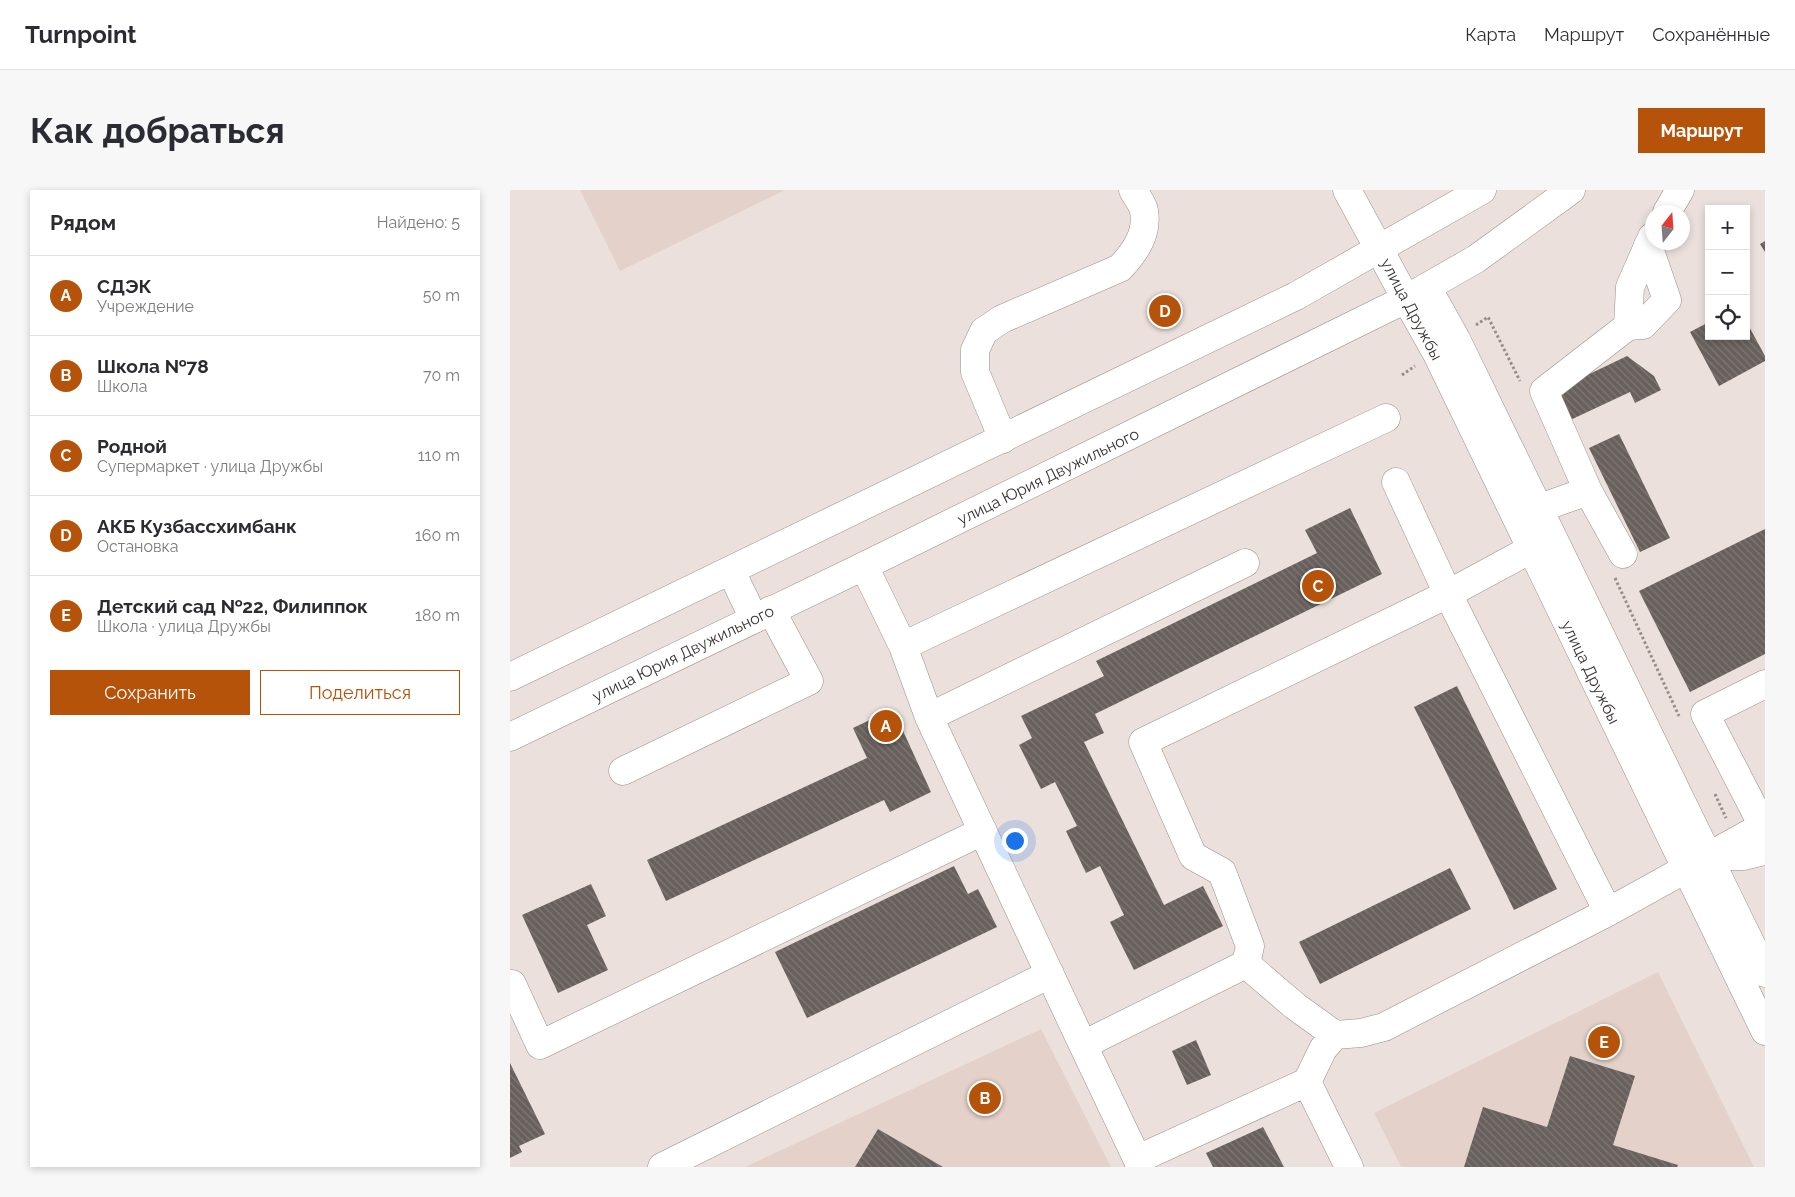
<!DOCTYPE html>
<html lang="ru">
<meta charset="utf-8">
<style>
:root{--surface:#fff;--page:#f7f7f7;--text:#2b2b33;--muted:#7c7c81;--line:#e1e1e2;--accent:#b45309}
body{margin:0;font-family:Raleway,sans-serif;background:var(--page);color:var(--text)}
.controls{position:absolute;right:15px;top:15px;display:grid;overflow:hidden;border-radius:0px;box-shadow:0 2px 8px #0003}
.controls button{width:45px;height:45px;display:grid;place-items:center;padding:0;border:0;border-bottom:1px solid var(--line);background:var(--surface);color:var(--text);font:25px sans-serif}
.compass{position:absolute;left:1135px;top:15px;width:45px;height:45px;border-radius:50%;background:var(--surface);box-shadow:0 2px 8px #0003;rotate:17deg}
.you{position:absolute;left:504px;top:650px;width:18px;height:18px;margin:-12px;border:4px solid #fff;border-radius:50%;background:#1a73e8;box-shadow:0 0 0 8px #1a73e833}
.badge{display:grid;place-items:center;width:32px;height:32px;border-radius:50%;background:var(--accent);color:#fff;font-size:16px;font-weight:700}
.pin{position:absolute;translate:-50% -50%;border:2px solid #fff;box-shadow:0 1px 5px #0006}
.list{margin:0;padding:0;list-style:none}
h2{display:flex;justify-content:space-between;align-items:center;height:65px;margin:0;padding:0 20px;font-size:21px}
h2 small{font-size:16px;font-weight:400;color:var(--muted)}
.list li{display:grid;grid-template-columns:32px 1fr auto;gap:15px;align-items:center;box-sizing:border-box;height:80px;padding:0 20px;border-top:1px solid var(--line)}
.list b{display:block;font-size:19px;white-space:nowrap}
.list p{margin:0;font-size:16px;white-space:nowrap;color:var(--muted)}
.list em{font-size:16px;font-style:normal;color:var(--muted)}
.actions{display:flex;gap:10px;padding:15px 20px}
.actions a{flex:1;padding:11px 0;border:1px solid var(--accent);border-radius:0px;text-align:center;font-size:18px;color:var(--accent)}
.actions .main{background:var(--accent);color:#fff}
.icon{flex:none;width:28px;height:28px;fill:none;stroke:currentColor;stroke-width:2;stroke-linecap:round;stroke-linejoin:round}
.map{position:relative;flex:none;width:1255px;height:977px;overflow:hidden;border-radius:0px}
header{display:flex;align-items:center;gap:30px;box-sizing:border-box;height:70px;padding:0 25px;background:var(--surface);border-bottom:1px solid var(--line)}
header strong{font-size:24px}
nav{display:flex;gap:28px;margin-inline-start:auto;font-size:18px}
.intro{display:flex;align-items:center;justify-content:space-between;box-sizing:border-box;height:120px;padding:0 30px}
h1{margin:0;font-size:35px}
.button{padding:12px 22px;border-radius:0px;background:var(--accent);color:#fff;font-size:18px;font-weight:700}
main{display:flex;gap:30px;padding:0 30px}
aside{flex:1;background:var(--surface);border-radius:0px;box-shadow:0 2px 8px #0003}
.map>svg:first-child{display:block}
.built{fill:#e4d2ca}
.building{fill:url(#building-back-hatch)}
.lines{fill:none;stroke-linecap:round;stroke-linejoin:round}
.minor-casing{stroke:#99908b;stroke-width:29}
.major-casing{stroke:#99908b;stroke-width:29}
.path{stroke:#948d89;stroke-width:3;stroke-dasharray:2.5 2.5;stroke-linecap:butt}
.minor{stroke:#fff;stroke-width:28}
.major{stroke:#fff;stroke-width:28}
.labels{text-anchor:middle;stroke-width:5;stroke-linejoin:round;paint-order:stroke}
.street-label{font-size:16px;fill:#363230;stroke:#fff}
</style>
<header>
<strong>Turnpoint</strong>
<nav><a>Карта</a><a>Маршрут</a><a>Сохранённые</a></nav>
</header>
<div class="intro"><h1>Как добраться</h1><a class="button">Маршрут</a></div>
<main>
<aside>
<h2>Рядом<small>Найдено: 5</small></h2>
<ul class="list">
<li><span class="badge">A</span><div><b>СДЭК</b><p>Учреждение</p></div><em>50 m</em></li>
<li><span class="badge">B</span><div><b>Школа №78</b><p>Школа</p></div><em>70 m</em></li>
<li><span class="badge">C</span><div><b>Родной</b><p>Супермаркет · улица Дружбы</p></div><em>110 m</em></li>
<li><span class="badge">D</span><div><b>АКБ Кузбассхимбанк</b><p>Остановка</p></div><em>160 m</em></li>
<li><span class="badge">E</span><div><b>Детский сад №22, Филиппок</b><p>Школа · улица Дружбы</p></div><em>180 m</em></li>
</ul>
<div class="actions"><a class="main">Сохранить</a><a>Поделиться</a></div>
</aside>
<div class="map">
<svg width="1255" height="977" viewBox="0 0 1255 977">
<defs>
<pattern id="building-back-hatch" width="6" height="6" patternUnits="userSpaceOnUse" patternTransform="scale(1.25)"><rect width="6" height="6" fill="#68605c"/><path d="M-1 5l2 2M0 0l6 6M5-1l2 2" fill="none" stroke="#7f7875"/></pattern>
</defs>
<rect width="100%" height="100%" fill="#ebe0dc"/>
<path class="built" d="M70,0H275L110,81Z
M1148,782L1244,977H891L864,923Z
M531,839L601,977H235Z"/>
<path class="building" d="M1255,51V62L1250,54Z
M1236,131L1255,166V171L1209,196L1180,142L1199,132V146H1236Z
M1117,166L1144,186L1151,200L1125,213L1120,202L1056,232L1042,202Z
M1109,244L1160,348L1130,362L1079,258Z
M840,318L872,384L585,524L594,543L574,552L654,715L693,696L713,736L624,780L600,732L614,725L590,676L576,683L556,641L567,636L545,592L531,599L509,555L522,548L511,526L594,486L586,471L807,363L795,340Z
M1255,339V464L1180,502L1129,401Z
M947,496L1047,699L1004,720L904,517Z
M383,519L421,602L380,622L374,610L156,711L137,670L357,568L343,538Z
M444,676L458,704L468,699L487,737L297,828L265,762Z
M940,678L961,719L810,794L789,752Z
M81,694L96,726L77,735L98,780L48,803L12,725Z
M686,850L701,885L677,895L662,861Z
M1060,866L1125,886L1103,955L1168,975L1167,977H954L973,917L1037,937Z
M0,873L35,944L9,956L12,962L0,968Z
M753,937L774,977H703L696,963Z
M368,939L433,977H345Z"/>
<g class="lines">
<g class="minor-casing">
<path id="minor" d="M1157,22L1170,0
M1138,55L1157,110L1133,135L1118,136L1120,97L1142,47
M917,97L946,149L1255,783
M896,109L927,164L1255,841
M493,249L465,182V160L474,141L492,129L610,78C625,62 638,44 634,21C633,14 626,6 623,0
M886,292L938,404L1098,722
M1078,301L1034,201L1118,136
M1030,318L1078,301L1113,364
M354,376L393,456L419,527L573,855L736,774L740,756L712,682L683,666L633,552L938,404L1021,359
M221,381L244,429
M393,456L876,228
M419,527L735,373
M113,581L299,491L261,420
M1253,636L1195,524L1255,494
M1207,666H1233L1255,661
M736,774L785,816L825,845
M0,795L2,794L30,855L473,641
M573,855L631,977
M797,892L839,977
M628,969L797,892L813,859L825,845L851,843L874,837L1098,722L1255,635
M152,977L540,784"/>
</g>
<g class="major-casing">
<path id="major" d="M837,0L896,109
M0,487L786,106L972,0
M0,547L354,376L896,109L966,69L1061,0"/>
</g>
<path class="path" d="M966,135L978,127L1010,191
M892,185L905,176
M1105,388L1169,526
M1205,604L1216,628"/>
<use href="#minor" class="minor"/>
<use href="#major" class="major"/>
</g>
<g class="labels">
<g class="street-label">
<text transform="translate(902 119) rotate(62)" y="6">улица Дружбы</text>
<text transform="translate(538 286) rotate(-26)" y="6">улица Юрия Двужильного</text>
<text transform="translate(173 463) rotate(-26)" y="6">улица Юрия Двужильного</text>
<text transform="translate(1081 482) rotate(64)" y="6">улица Дружбы</text>
</g>
</g>
</svg>
<div class="controls">
<button>+</button>
<button>−</button>
<button><svg class="icon" aria-label="locate" viewBox="0 0 24 24"><circle cx="12" cy="12" r="6"/><path d="M12 2v4M12 18v4M2 12h4M18 12h4"/></svg></button>
</div>
<svg class="compass" viewBox="-18 -18 36 36"><path d="M0-13l5 13h-10z" fill="#e53935"/><path d="M0 13l5-13h-10z" fill="#7c7c81"/></svg>
<div class="you"></div>
<div class="pin badge" style="left:376px;top:536px">A</div>
<div class="pin badge" style="left:475px;top:908px">B</div>
<div class="pin badge" style="left:808px;top:396px">C</div>
<div class="pin badge" style="left:655px;top:121px">D</div>
<div class="pin badge" style="left:1094px;top:852px">E</div>
</div>
</main>
